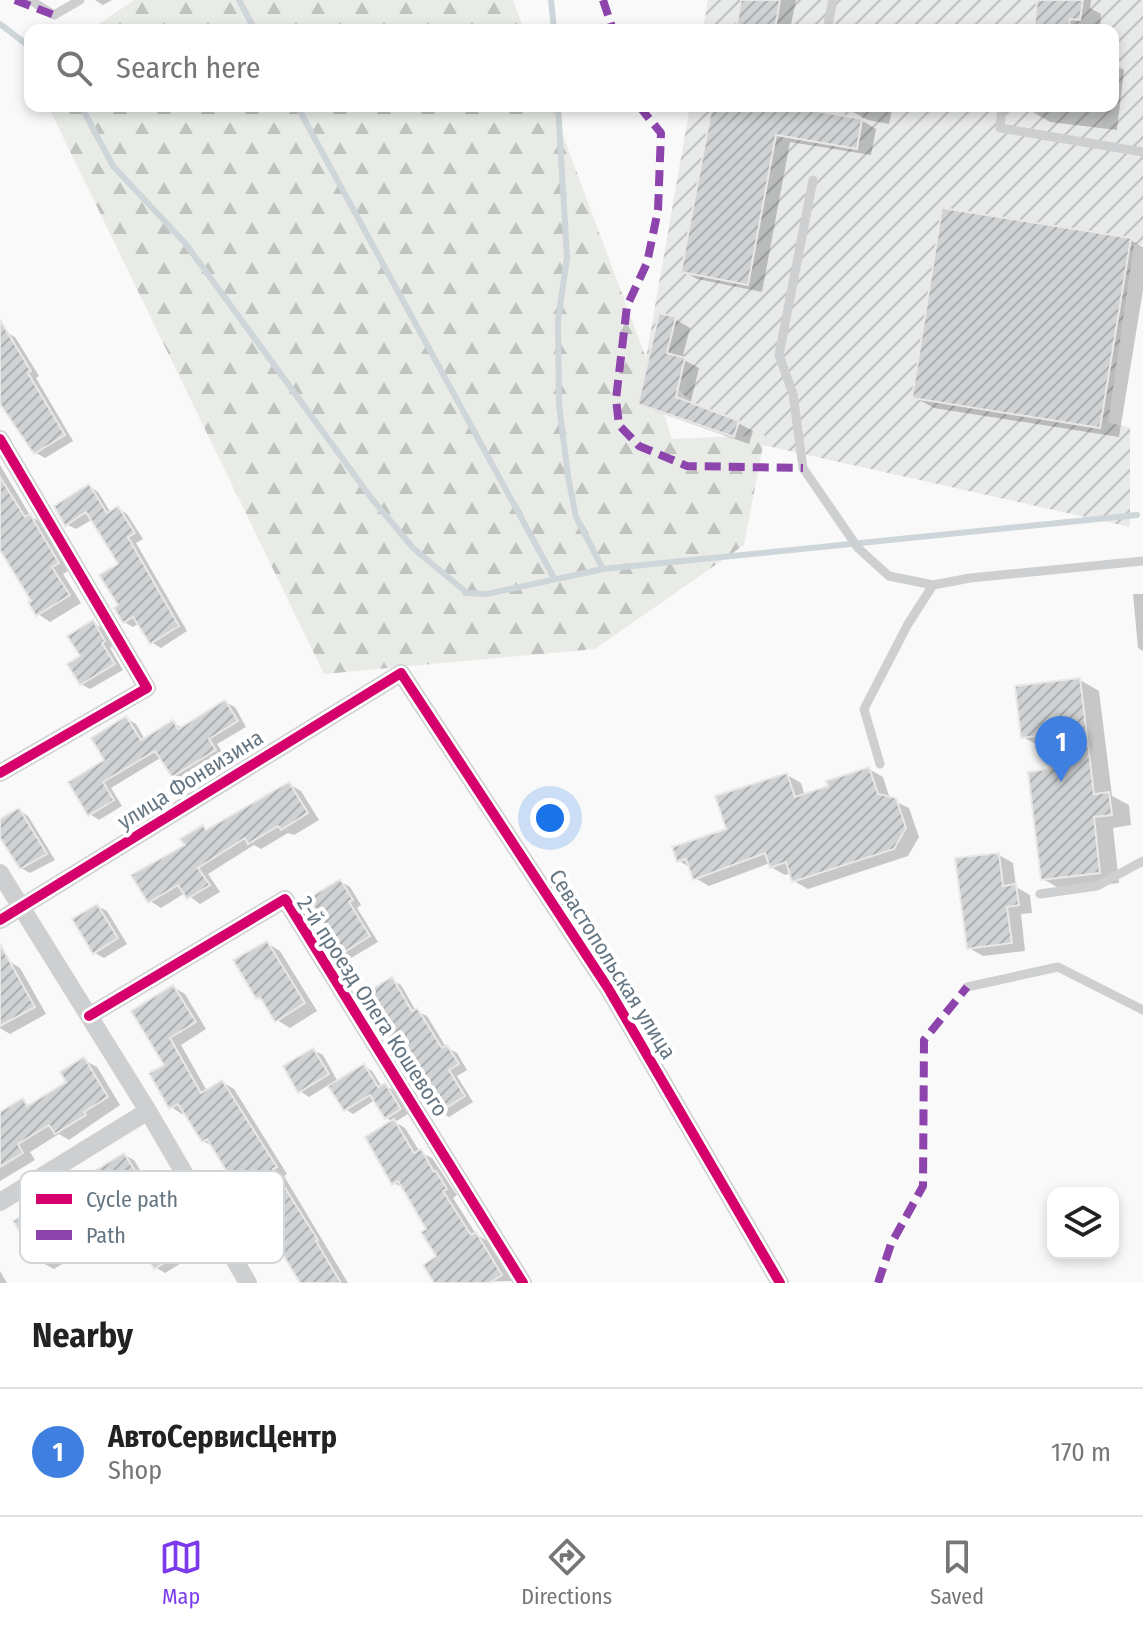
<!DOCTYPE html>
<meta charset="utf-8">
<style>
:root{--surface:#fff;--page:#f6f6f6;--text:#222;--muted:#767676;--line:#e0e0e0;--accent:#7c3aed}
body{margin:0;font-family:"Fira Sans Condensed",sans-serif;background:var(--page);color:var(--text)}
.controls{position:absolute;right:24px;bottom:24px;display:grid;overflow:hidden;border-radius:16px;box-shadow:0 4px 12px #0003}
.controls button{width:72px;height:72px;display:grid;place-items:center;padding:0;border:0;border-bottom:2px solid var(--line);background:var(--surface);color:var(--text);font:40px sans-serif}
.you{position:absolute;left:550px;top:818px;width:28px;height:28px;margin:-20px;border:6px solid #fff;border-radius:50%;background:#1a73e8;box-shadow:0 0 0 12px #1a73e833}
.badge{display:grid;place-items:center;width:52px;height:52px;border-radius:50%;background:var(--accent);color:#fff;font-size:26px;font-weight:700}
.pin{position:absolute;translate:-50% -66px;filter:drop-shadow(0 2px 4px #0008)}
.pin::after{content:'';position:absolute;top:42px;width:28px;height:24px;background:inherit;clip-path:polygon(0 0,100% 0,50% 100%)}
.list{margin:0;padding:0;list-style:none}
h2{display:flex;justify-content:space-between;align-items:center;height:104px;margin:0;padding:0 32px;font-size:34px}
h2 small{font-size:26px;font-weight:400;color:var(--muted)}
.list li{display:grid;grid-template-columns:52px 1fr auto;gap:24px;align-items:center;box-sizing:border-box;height:128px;padding:0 32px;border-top:2px solid var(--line)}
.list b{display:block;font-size:30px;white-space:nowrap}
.list p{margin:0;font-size:26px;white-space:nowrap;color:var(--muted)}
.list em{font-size:26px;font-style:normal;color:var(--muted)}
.icon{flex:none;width:44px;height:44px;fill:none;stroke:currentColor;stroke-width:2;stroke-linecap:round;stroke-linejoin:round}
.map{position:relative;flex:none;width:1143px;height:1283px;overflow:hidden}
.search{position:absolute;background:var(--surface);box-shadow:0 4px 12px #0003;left:24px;right:24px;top:24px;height:88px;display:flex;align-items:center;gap:20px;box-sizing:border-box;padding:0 28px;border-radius:16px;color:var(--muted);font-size:30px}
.sheet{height:232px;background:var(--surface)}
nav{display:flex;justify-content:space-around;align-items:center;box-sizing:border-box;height:112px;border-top:2px solid var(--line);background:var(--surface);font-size:22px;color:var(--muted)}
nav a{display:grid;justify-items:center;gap:4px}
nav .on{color:var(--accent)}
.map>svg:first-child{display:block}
.industrial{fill:url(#industrial-furrows)}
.forest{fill:url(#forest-firs)}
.shadow{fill:#0003}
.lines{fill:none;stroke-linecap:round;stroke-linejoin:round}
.stream{stroke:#ced6d9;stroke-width:6}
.building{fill:url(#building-hatch);stroke:#e8e8e8;stroke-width:2}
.lane{stroke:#cecfd0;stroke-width:9}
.street{stroke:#cecfd0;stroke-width:18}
.quiet{stroke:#8e44ad;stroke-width:8;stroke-dasharray:16 8;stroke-linecap:butt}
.cycleway-casing{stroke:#fff;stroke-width:15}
.cycleway{stroke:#d6006c;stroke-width:10}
.labels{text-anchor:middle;stroke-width:8;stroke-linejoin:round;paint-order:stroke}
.street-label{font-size:22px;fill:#657683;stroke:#fff}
.key{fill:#fff;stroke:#d1d6da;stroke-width:2}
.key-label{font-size:22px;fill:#657683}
</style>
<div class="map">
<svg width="1143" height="1283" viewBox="0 0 1143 1283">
<defs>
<pattern id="industrial-furrows" width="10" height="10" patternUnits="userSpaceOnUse" patternTransform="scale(2)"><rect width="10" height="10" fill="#e8e9e9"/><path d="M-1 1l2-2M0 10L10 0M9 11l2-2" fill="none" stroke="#c0c1c2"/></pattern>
<pattern id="forest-firs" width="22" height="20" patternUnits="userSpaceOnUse" patternTransform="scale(2)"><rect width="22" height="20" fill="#e8ebe6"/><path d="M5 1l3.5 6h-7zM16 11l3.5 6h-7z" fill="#c0c3c0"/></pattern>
<pattern id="building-hatch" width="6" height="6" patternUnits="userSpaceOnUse" patternTransform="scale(2)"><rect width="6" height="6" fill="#d0d2d3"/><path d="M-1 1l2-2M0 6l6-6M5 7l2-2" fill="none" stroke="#acafb1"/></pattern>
</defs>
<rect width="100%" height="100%" fill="#f9f9f9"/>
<path class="industrial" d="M708,0H1143V245L1134,244L1108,423L1130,427V527L727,437L646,358L690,106H1113V30H703Z"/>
<path class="forest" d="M134,0H513L524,30H90Z
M48,106H552L646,358L672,439L765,435L744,545L595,649L324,674Z"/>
<path class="shadow" d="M95,0H112L103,5Z
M743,0H796L790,30H738Z
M1039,0H1091L1090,8L1101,14L1100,30H1036Z
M1113,64L1124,70L1117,130L1050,122L1031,111V106H1113Z
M714,106H790V108L861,120L876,129L871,155L790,142L762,292L697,279L683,271Z
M854,106H893L889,124L868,120L853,112Z
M1130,240L1143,247V290L1119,437L934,408L914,397Z
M675,319L690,328L682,359L699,368L690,405L738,423L753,431L749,444L655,411L640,403Z
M6,332L15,337L39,376L36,378L73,441L45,458L36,453L0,391V335Z
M0,465L31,517L43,523L70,570L63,574L81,603L50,622L38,614L33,601L0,546Z
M89,486L98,492L111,513L118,508L127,514L143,539L136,543L187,631L161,648L151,642L139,623L133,627L124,622L120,606L121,564L93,519L76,529L66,524Z
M1133,594H1143V651L1138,648Z
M93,623L102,628L113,646L110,648L123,670L90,689L81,684L82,657Z
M1080,680L1099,691L1112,796L1129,805L1131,825L1113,828L1119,883L1062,890L1043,879L1051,771L1048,748H1043L1023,737Z
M225,702L235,707L246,727L217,744L224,755L182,781L173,776L162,757L111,788L122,806L99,820L90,814L107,760L126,718L136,724L145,740L173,723L183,728Z
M869,769L883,777L890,799L909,808L919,837L908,856L808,889L794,881L791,873L785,875L771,867L770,863L709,886L695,878L691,868L679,861L728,831L787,775L801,783L805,796L830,787Z
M289,784L301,791L319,820L294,835L288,833L261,849L254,845L208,874L220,892L200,904L185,893L161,908L150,901L188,845L203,828L209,831Z
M19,810L28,816L55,860L30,873L21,868L0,834V821Z
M999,855L1013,863L1016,887L1030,895L1032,913L1021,914L1025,951L983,956L969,948Z
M340,881L350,887L361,905L357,908L378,942L351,958L342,953Z
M97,906L107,911L127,944L104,958L95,953Z
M267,943L280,951L317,1011L290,1028L277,1020L266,1003L257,998Z
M7,960L20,968L46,1014L10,1034L0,1028V964Z
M392,980L401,985L416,1011L427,1016L446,1047L457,1053L467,1070L457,1076L473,1102L449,1117L439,1112L432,1100L423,1095Z
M173,987L185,994L206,1029L181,1045L207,1091L222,1082L234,1089L287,1174L284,1176L348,1283H300L249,1194L240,1189L214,1147L203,1141L185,1112L182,1114L171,1107L166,1065Z
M313,1050L323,1055L338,1082L364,1066L372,1071L382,1087L385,1085L393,1090L408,1114L395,1122L405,1128L420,1152L432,1158L457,1195L453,1198L476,1234L487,1241L512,1281L436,1283L439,1257L429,1229L405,1189L394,1183V1122L386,1118L375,1100L353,1114L345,1109L330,1084L309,1097L300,1091Z
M84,1060L97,1067L120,1105L69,1140L59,1134L30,1152L35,1160L0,1181V1131L23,1101L31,1106L68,1083Z
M124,1155L134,1160L150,1187L120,1206L110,1201Z
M53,1199L68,1207L92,1246L54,1269L39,1261Z
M183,1228L192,1233L203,1250L165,1273L155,1267Z
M0,1271L7,1283H0Z"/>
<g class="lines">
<path class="stream" d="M239,0L255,30
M551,0L554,30
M0,24L30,47
M81,106L113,166L185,243L372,499L413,548L467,593
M297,106L554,578
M558,106L567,257L558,321L559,405L568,476L576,517L603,569
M465,593L487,594L603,569L1137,515"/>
</g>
<path class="building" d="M741,0H780L775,30H736Z
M1037,0H1083L1080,20L1070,19L1068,30H1034Z
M712,106H788L862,119L857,149L776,135L748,285L681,272Z
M942,208L1131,238L1100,428L912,398Z
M659,313L676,317L667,353L685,358L676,397L739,421L734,437L638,404Z
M0,320L31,371L28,373L65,435L34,454L0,404Z
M0,477L25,517L30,514L59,563L52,567L70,595L36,616L28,602L31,601L0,550Z
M89,484L107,513L118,506L135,533L128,537L179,626L150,644L133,617L123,623L114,608L118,605L99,575L118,564L86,512L65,526L54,506Z
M93,620L105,641L102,643L115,664L80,685L67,664L80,656L67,636Z
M1080,678L1094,794L1109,792L1112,815L1094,817L1100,873L1041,880L1028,772L1049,769L1044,735L1021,738L1015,686Z
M225,700L238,721L209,739L216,750L172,777L155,751L103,782L114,800L88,816L68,782L104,760L91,738L126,716L141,740L173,720L178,729Z
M869,767L878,794L896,798L906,828L894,849L792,882L786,862L770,868L765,853L693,880L686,859L677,862L672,847L726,829L715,796L787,773L795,797L828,786L826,781Z
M289,782L308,813L281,830L278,826L248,844L245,838L198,868L210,885L187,899L178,885L148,903L131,875L185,845L180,839L203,825L206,830Z
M19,808L47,854L20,869L0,838V819Z
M999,853L1003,886L1016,884L1019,905L1007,907L1012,943L967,949L955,858Z
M340,879L353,900L349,902L370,936L341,954L309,898Z
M97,904L118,938L93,954L72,919Z
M267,941L305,1003L275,1022L260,997L256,999L233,960Z
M0,944L35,1007L0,1026Z
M392,977L412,1011L417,1008L442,1048L447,1045L459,1064L449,1070L465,1096L438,1113L426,1094L421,1096L405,1071L364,994Z
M173,985L196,1022L170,1038L201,1093L222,1080L277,1167L273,1169L318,1240L316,1241L341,1283H300L243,1188L238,1190L207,1139L202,1142L178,1104L169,1109L149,1073L164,1065L131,1011Z
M313,1048L329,1074L298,1093L283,1066Z
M84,1057L108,1097L84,1112L86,1115L55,1134L49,1125L18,1144L23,1153L0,1167V1112L23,1098L27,1106L66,1082L60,1072Z
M364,1064L378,1087L385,1083L401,1109L385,1119L370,1095L344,1111L328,1086Z
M394,1119L414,1153L421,1149L434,1172L436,1171L447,1189L443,1191L471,1235L476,1232L502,1275L489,1283H434L423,1265L436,1256L421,1232L426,1229L398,1181L392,1185L365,1137Z
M124,1153L142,1182L109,1202L91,1173Z
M53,1196L78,1238L38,1262L13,1221Z
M183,1225L195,1244L154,1269L143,1250Z"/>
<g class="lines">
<path class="lane" d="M30,0L54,15L80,0
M827,30L833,0
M1002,106L1000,128L1143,152
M813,180L779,355L793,394L803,468L858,548L889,576L933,585L970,578L1143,561
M880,764L864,709L908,624L933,585
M1040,894L1097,886L1143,861
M967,987L1058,967L1143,1010"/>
<path class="street" d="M0,439L147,688L0,773
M0,873L148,1111L248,1283
M0,920L401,673L608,988L780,1283
M89,1016L285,899L523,1283
M0,1202L148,1111"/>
<path class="quiet" d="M15,0L54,15
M603,0L613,30
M639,106L661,133L658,210L647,263L627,306L616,399L619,425L639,446L687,466L803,468
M878,1283L891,1244L923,1186L924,1040L967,987"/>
<g class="cycleway-casing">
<path id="cycleway" d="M0,439L147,688L0,773
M0,920L401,673L608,988L780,1283
M89,1016L285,899L523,1283"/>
</g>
<use href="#cycleway" class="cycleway"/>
</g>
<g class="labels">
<g class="street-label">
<text transform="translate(190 779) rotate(-32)" y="8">улица Фонвизина</text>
<text transform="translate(613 964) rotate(58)" y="8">Севастопольская улица</text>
<text transform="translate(373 1006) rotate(57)" y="8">2-й проезд Олега Кошевого</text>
</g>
</g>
<rect x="20" y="1171" width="264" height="92" rx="12" class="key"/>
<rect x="36" y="1194" width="36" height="10" fill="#d6006c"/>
<rect x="36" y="1230" width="36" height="10" fill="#8e44ad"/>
<g class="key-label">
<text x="86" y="1207">Cycle path</text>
<text x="86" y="1243">Path</text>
</g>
</svg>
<div class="controls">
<button><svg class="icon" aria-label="layers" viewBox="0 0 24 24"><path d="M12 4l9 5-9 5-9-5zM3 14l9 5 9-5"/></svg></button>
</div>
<div class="you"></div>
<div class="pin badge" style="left:1061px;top:782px;background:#3f7fe0">1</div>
<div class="search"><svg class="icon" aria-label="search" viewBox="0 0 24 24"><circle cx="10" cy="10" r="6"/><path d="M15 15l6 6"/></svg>Search here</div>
</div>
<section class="sheet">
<h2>Nearby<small></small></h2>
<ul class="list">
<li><span class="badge" style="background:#3f7fe0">1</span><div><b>АвтоСервисЦентр</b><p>Shop</p></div><em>170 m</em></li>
</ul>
</section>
<nav>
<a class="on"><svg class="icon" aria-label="map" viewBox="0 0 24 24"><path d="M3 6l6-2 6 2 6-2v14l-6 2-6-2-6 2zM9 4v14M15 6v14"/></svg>Map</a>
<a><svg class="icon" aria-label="directions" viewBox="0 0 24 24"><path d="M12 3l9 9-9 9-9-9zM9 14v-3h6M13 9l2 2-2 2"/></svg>Directions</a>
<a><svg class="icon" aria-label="saved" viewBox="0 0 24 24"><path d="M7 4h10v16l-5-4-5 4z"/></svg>Saved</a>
</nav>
